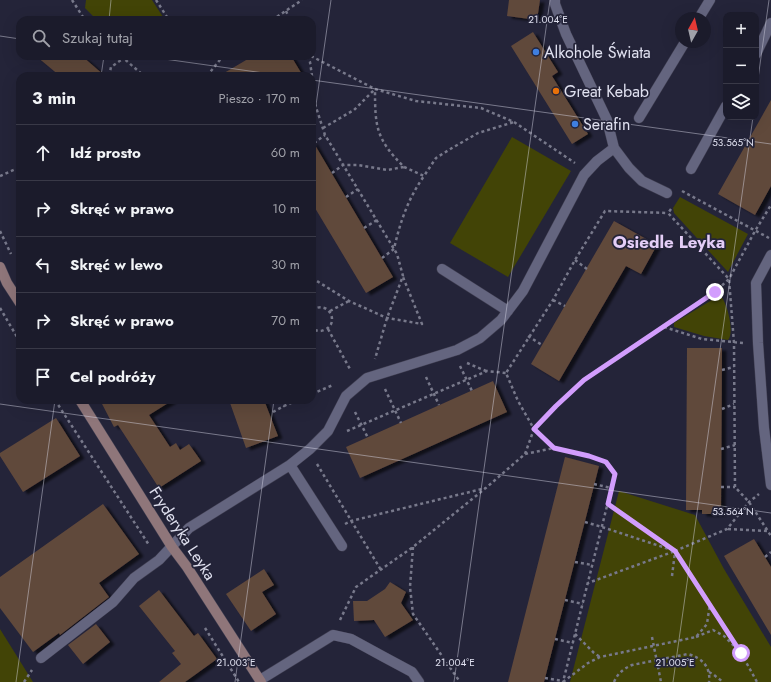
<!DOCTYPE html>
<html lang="pl">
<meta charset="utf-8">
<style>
:root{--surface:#1b1b2b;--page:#282837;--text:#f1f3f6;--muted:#a0a1a9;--line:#393947}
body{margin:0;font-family:Jost,sans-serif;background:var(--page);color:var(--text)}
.controls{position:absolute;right:12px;top:12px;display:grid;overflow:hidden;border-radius:8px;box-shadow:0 4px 16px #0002}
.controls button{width:36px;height:36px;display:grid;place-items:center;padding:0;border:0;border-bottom:1px solid var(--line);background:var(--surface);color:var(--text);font:20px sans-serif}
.compass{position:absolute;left:675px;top:12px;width:36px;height:36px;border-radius:50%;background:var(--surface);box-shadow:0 4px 16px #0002;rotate:8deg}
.stop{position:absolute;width:12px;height:12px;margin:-9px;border:3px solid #d29dfd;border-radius:50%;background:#fff}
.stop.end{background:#d29dfd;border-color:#fff;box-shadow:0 1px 4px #0008}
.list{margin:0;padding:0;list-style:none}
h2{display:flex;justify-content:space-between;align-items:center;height:52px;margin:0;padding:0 16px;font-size:17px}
h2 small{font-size:13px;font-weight:400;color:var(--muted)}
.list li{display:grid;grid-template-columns:26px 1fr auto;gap:12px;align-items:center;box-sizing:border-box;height:56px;padding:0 16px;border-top:1px solid var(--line)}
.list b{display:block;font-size:15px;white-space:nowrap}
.list em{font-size:13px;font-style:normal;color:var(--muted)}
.icon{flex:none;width:22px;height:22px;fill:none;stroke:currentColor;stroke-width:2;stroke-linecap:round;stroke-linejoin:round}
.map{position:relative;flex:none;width:771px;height:682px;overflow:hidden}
.search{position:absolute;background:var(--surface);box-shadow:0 4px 16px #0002;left:16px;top:16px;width:300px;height:44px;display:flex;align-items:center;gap:10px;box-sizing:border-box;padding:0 14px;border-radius:12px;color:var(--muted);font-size:15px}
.panel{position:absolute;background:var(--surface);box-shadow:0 4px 16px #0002;left:16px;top:72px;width:300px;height:332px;border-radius:12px}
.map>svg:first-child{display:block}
.green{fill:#424406}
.building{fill:#61483b;filter:url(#shadow)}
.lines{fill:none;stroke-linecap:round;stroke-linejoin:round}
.lane-casing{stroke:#403f52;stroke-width:11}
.secondary-casing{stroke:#403f52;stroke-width:11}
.path{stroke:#78798b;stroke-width:2.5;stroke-dasharray:3 3;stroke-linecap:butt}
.lane{stroke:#64657f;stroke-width:10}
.secondary{stroke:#8f767a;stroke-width:10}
.route{stroke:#d29dfd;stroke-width:5}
.ticks{fill:none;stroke:#e0e1f0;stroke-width:1;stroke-opacity:0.45}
.shop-dot{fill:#3f7fe0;stroke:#242439;stroke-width:1.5}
.food-dot{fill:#e8710a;stroke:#242439;stroke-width:1.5}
.labels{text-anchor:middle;stroke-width:3.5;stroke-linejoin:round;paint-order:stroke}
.poi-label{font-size:16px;fill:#e0e1f0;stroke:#242439;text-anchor:start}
.street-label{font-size:16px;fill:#e0e1f0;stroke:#242439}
.neighbourhood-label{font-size:17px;font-weight:bold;fill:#e4cef7;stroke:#242439}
.ticks-label{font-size:10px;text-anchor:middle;fill:#e0e1f0;stroke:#242439;stroke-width:3.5;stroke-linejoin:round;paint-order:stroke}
</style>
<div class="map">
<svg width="771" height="682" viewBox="0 0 771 682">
<defs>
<filter id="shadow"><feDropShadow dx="4.5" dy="2.5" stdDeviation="1" flood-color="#0009"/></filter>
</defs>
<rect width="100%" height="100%" fill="#242439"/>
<path class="green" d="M86,0H152L165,20H97L85,8Z
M512,137L571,171L508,277L450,243Z
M680,197L748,234L728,272L674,213L673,208Z
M720,295C727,302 735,332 728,340L704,336L674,327V323Z
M619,491L695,515L724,569L771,647V682H570Z
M0,629L33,682H0Z"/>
<path class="building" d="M509,0H540L537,20L507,16Z
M533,32L558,72L552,76L588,134L572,144L511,46Z
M36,56H82L105,76H60Z
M253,56H291L303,76H219Z
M771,100V186L755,215L718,194Z
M312,140L393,277L366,293L312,203Z
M614,221L657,245L641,274L626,266L559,381L531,364Z
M687,348H722L721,514H702V510H686Z
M493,381L507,412L360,478L346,447Z
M100,400H173L149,415L170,447L176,443L180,450L189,444L201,461L159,488L118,425L114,427Z
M229,400H264L278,436L246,448Z
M56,418L80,456L23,492L0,456V453Z
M565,457L599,466L544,682H508Z
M103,504L139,554L99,583L109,597L60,635L59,633L33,652L0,608V577Z
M754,539L771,567V635L724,556Z
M264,569L274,585L262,592L276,614L251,631L226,594Z
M390,582L406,592L401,603L413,620L385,637L374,620L354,621L353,601H367L385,589Z
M159,590L194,636L198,633L217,659L185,682H159L181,664L172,653L175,651L139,606Z
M96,624L110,642L83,664L68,645Z"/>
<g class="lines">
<g class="lane-casing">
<path id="lane" d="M699,18L710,0
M756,54L771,23
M639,118L685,42
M614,148L629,168L642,181L667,193
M691,169L726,106
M771,255L756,283L758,343L764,428L771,485
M442,269L508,311
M342,546L290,465L310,449L328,431L346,396L367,378L457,350L480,338L501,320L523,291L584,175L597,161L614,148L607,120L566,34L555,4V0
M41,658L113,602L134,578L159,560L189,528L290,465
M260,680L333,635L351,639L384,657L412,672L419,682"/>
</g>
<g class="secondary-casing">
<path id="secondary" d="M0,267L7,283L20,303
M80,400L172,547L187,567L261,682"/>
</g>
<path class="path" d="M72,0L85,20
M156,0L169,20
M286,11L290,20
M272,20L302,0
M121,56L144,76
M307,56L310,62L312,76
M311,56L375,89L416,101L481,108L514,122L575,163
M109,76L111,67L124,58
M207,76L223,56
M312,80L314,101L325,135L394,249L397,254L403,276L387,318L375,359
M323,128L354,110L375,89
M314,143L325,135
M404,167L424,176L436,158L452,148L478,133L514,122
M332,173L343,165H358L387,170L404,167C376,139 375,127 375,89
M0,176L20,167
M682,191L769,238
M346,197L358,189
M671,209L668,213L729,279L734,343L735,487L749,502L771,536
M364,228L377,220
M0,231L11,254
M382,258L394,249C400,222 408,199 424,176
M575,260L587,269
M312,278L349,301L387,318L422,324L403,277
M553,300L565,306
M0,308L20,342
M312,310C330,299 340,325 324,330C320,332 316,331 312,328
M330,311L349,301
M664,327L702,339L743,343
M328,329L351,371
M528,336L542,345
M467,363L486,371
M460,366L472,391
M722,370L734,367
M426,377L439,405
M385,389L401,423
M312,394L333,385
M55,400L149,545
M282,400L284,406L298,400
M722,409L734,404
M273,412L284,406
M355,412L368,438
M347,431L487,371L506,373
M553,447L534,429L518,401L506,373L553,300L575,260L605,211L668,213
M721,449L735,445
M525,454L534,429L556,406L584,380L715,292L729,279L755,231L771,205
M317,464L381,570
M594,484L611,488
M721,487H735
M607,504L675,551L741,653L757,682
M585,522L602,527L675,551L588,583
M345,524L351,521L486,488
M728,529L767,531
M413,547L410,587L413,614L460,682
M675,551L727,529L749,502L759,494
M765,557L771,552
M575,562L592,565
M672,576L675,552
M565,600L583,604
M340,620L356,587L413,547L487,487L525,454L554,448L589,456L606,462L615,474L563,682
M205,628L239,682
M575,634L594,653L600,657
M652,637L661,682
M696,637L713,630L724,636L737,649
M555,639L573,643
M709,672L714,675L723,682
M545,678L563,681
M24,682L32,670
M563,682L588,663L600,657L696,637L707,624L710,603
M614,682C618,673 623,669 632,665L688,654C702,658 711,667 709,682"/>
<use href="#lane" class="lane"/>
<use href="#secondary" class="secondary"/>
</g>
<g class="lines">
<path class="route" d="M715,292L584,380L556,406L534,429L554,448L589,456L606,462L615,474L608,504L675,551L741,653"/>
</g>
<path class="ticks" d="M109,20L111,0M0,36L20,39M143,56L285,76M101,76L104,56M312,80L771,144M756,93L769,0M312,133L331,0M0,404L771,513M16,682L55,400M235,682L274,400M454,682L550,0M673,682L753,117"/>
<g class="shop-dot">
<circle cx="536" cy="52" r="4"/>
<circle cx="575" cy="124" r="4"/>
</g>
<circle class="food-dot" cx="556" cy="91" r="4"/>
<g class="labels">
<g class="poi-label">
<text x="544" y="58">Alkohole Świata</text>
<text x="564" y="97">Great Kebab</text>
<text x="583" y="130">Serafin</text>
</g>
<g class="street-label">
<text transform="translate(183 533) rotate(57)" y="6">Fryderyka Leyka</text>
</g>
<g class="neighbourhood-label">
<text x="669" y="248">Osiedle Leyka</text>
</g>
</g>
<g class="ticks-label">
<text x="548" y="23">21.004°E</text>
<text x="733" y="146">53.565°N</text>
<text x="733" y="515">53.564°N</text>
<text x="236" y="666">21.003°E</text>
<text x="455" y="666">21.004°E</text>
<text x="675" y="666">21.005°E</text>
</g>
</svg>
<div class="controls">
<button>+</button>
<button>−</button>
<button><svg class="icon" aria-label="layers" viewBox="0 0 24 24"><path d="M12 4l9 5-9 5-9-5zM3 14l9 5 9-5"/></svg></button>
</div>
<svg class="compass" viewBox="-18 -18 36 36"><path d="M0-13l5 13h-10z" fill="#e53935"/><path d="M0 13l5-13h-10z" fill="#a0a1a9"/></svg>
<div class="stop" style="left:741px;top:653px"></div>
<div class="stop end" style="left:715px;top:292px"></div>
<div class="search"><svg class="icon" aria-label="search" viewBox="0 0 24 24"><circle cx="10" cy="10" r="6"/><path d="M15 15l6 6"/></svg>Szukaj tutaj</div>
<section class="panel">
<h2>3 min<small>Pieszo · 170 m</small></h2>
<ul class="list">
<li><svg class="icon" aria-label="ahead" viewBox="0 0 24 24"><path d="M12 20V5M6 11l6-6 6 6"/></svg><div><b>Idź prosto</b></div><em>60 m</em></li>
<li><svg class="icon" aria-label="right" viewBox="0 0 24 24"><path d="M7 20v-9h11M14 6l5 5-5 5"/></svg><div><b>Skręć w prawo</b></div><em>10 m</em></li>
<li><svg class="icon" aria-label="left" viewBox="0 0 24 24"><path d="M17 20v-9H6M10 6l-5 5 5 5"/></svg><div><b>Skręć w lewo</b></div><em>30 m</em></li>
<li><svg class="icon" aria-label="right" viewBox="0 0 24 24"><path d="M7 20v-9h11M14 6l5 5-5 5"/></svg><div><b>Skręć w prawo</b></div><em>70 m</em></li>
<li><svg class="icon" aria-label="arrive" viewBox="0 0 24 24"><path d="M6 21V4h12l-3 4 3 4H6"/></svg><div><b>Cel podróży</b></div></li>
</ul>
</section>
</div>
